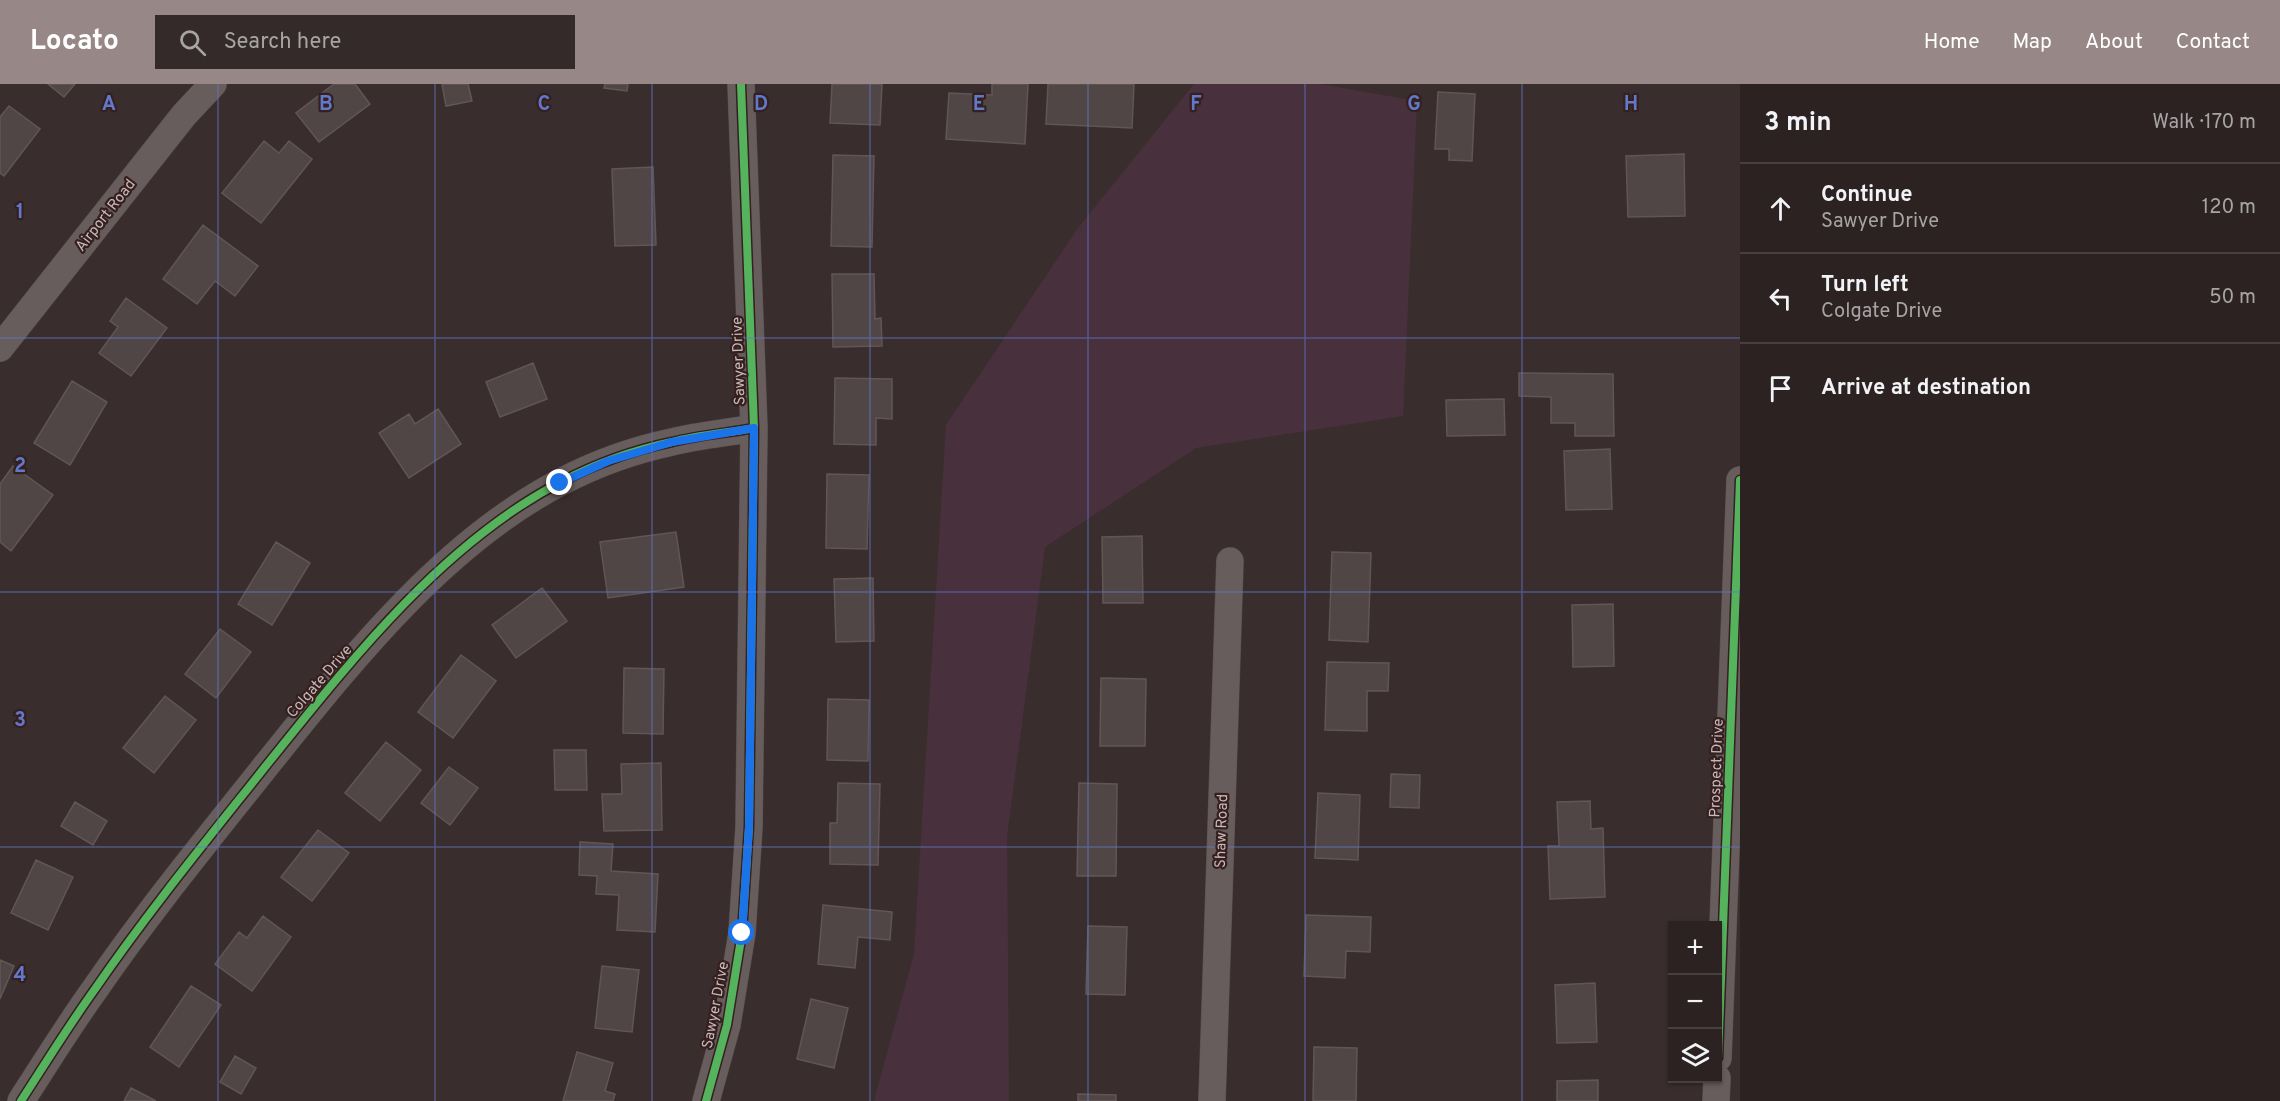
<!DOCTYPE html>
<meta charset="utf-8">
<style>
:root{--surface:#2c2222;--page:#342a2a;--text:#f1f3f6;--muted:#a6a4a5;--line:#483f40;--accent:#988787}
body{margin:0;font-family:Overpass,sans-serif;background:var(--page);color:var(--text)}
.controls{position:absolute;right:18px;bottom:18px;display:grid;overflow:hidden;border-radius:0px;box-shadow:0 2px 4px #0004}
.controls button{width:54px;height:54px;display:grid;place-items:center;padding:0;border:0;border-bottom:2px solid var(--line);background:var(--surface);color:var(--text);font:30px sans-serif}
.stop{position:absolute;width:18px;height:18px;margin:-14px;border:4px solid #1a73e8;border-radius:50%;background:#fff}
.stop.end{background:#1a73e8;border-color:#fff;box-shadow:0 2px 6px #0008}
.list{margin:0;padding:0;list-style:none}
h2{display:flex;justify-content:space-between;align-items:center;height:78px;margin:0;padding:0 24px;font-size:26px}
h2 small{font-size:20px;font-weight:400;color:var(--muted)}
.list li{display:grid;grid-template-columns:39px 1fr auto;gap:18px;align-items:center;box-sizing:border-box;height:90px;padding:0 24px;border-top:2px solid var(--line)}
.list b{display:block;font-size:22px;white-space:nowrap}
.list p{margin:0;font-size:20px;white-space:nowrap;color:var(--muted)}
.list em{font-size:20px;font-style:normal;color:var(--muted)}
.icon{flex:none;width:33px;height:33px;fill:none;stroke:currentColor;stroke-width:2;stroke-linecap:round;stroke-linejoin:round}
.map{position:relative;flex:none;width:1740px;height:1017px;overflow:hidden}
header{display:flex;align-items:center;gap:36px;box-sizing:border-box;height:84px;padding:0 30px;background:var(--accent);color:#fff}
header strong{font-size:28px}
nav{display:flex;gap:33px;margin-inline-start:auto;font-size:21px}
.search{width:420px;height:54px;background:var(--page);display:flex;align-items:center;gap:15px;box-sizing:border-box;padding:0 21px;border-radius:0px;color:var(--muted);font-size:22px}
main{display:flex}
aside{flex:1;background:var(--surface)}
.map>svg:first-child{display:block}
.green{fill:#48313d}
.building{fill:#514646;stroke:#615555;stroke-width:1.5}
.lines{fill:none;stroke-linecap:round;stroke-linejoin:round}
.street-casing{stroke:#524949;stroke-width:28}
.street{stroke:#685d5d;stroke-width:27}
.cycleway-casing{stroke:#352020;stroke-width:11}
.cycleway{stroke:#56b35d;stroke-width:8}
.route{stroke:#1a73e8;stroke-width:8}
.grid{fill:none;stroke:#6278cb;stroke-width:1.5;stroke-opacity:0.55}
.labels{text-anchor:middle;stroke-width:4.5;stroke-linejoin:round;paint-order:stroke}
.street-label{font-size:15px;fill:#cab8b8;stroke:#352020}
.grid-label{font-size:20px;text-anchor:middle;font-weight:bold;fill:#6278cb;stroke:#352020;stroke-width:4.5;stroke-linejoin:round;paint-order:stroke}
</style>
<header>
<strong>Locato</strong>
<div class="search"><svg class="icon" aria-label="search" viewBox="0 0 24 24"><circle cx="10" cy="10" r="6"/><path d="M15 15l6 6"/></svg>Search here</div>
<nav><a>Home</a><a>Map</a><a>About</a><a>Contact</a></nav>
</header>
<main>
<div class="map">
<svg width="1740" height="1017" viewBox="0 0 1740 1017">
<rect width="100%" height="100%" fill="#3a2d2d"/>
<path class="green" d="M1194,0H1320L1417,17L1403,332L1196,364L1045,463L1007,753L1009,1017H874L914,870L946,341L1078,144Z"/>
<path class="building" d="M48,0H75L64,13Z
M334,0H355L370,20L319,58L296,29Z
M442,0H468L472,17L446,22Z
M605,0H628L627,7L604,4Z
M832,0H882L880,41L830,39Z
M992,0H1028L1025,60L946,55L949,9L992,11Z
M1048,0H1134L1132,44L1046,40Z
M1438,8L1475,10L1472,77L1449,76V65H1435Z
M9,22L40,45L4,92L0,89V33Z
M264,57L279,69L289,57L312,75L261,139L222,109Z
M1684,70L1685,132L1628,133L1626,72Z
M833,71L874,72L872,163L831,162Z
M653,83L656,161L615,162L612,85Z
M203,141L258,182L235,212L215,197L197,220L163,195Z
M832,190H874L875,235L881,234L882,262L833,263Z
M126,214L167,244L131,292L99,269L118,243L110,237Z
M533,279L547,315L500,333L486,298Z
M1519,289L1613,290L1614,352H1575V339H1551V313L1519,312Z
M835,294L892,295V335L876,334V361L834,360Z
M72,297L107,318L70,381L34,359Z
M1504,315L1505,351L1447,352L1446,316Z
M438,325L461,360L409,394L379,349L409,330L415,340Z
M1610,365L1612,425L1566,426L1564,367Z
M13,382L53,411L11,467L0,458V400Z
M827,390L869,391L867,465L826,464Z
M676,448L684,503L608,514L600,458Z
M1142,452L1143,519H1103L1102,453Z
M276,458L310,479L272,541L238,520Z
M1332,468L1371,469L1368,558L1329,556Z
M873,494L874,557L836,558L834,495Z
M542,504L567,537L516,574L492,541Z
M1613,520L1614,582L1573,583L1572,521Z
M220,545L251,568L216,614L185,590Z
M461,571L496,597L453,654L418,628Z
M1327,578L1389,579L1388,607H1367V647L1325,646Z
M624,584L664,585L663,650L623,649Z
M1101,594L1146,595L1145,662H1100Z
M165,612L196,636L154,689L123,664Z
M828,615L869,616L868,677L827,676Z
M386,658L421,686L380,737L345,709Z
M554,666H586L587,706H555Z
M661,679L662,746L604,747L602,710H622L621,680Z
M449,683L478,704L450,741L421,719Z
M1391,690L1420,691L1419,724L1390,723Z
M838,699L880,700L878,781L830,780V739H837Z
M1079,699L1117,700L1116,792H1077Z
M1318,709L1360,711L1358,776L1315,774Z
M1590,717L1591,745L1603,744L1605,813L1550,815L1548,762H1559L1557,718Z
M75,718L107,737L93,761L61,742Z
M318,746L349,769L312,817L281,793Z
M580,758L613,760L611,787L658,790L655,848L617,846L619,811L596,810L597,792L579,791Z
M36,776L73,793L48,846L11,829Z
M823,821L892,828L890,856L858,853L855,884L818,880Z
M1306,831L1371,833L1370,868L1346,867L1345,894L1304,892Z
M263,832L291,853L252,907L215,880L239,848L247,854Z
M1088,842L1127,843L1125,911L1086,910Z
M0,876L14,882L0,915Z
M602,882L639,886L632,948L595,944Z
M1595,899L1597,958L1557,959L1555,901Z
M191,902L221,921L179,983L150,963Z
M811,915L848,924L834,984L797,975Z
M1314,963L1357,964L1356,1017H1313Z
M577,968L613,979L605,1007L615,1010L613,1017H563Z
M235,972L256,984L241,1010L220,998Z
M1598,996V1017H1557V997Z
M131,1004L156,1017H124Z
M1078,1010L1116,1011V1017H1078Z"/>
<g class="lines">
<g class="street-casing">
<path id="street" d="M0,264L184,31L213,0
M1718,974L1740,396
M21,1017C45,980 69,941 95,905C148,828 207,756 265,683C348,580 441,460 561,398C595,380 634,366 672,358C699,351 727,349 754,344
M706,1017L727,941L742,849L749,743L754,344L741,0
M1212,1017L1230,477
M1716,1017L1717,994"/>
</g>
<use href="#street" class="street"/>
<g class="cycleway-casing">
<path id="cycleway" d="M1718,974L1740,396
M21,1017C45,980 69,941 95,905C148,828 207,756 265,683C348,580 441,460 561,398C595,380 634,366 672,358C699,351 727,349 754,344
M706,1017L727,941L742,849L749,743L754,344L741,0"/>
</g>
<use href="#cycleway" class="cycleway"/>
</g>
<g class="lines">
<path class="route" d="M560,399L608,377L672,358L754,344L749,743L742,849"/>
</g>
<path class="grid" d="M218,0V1017M435,0V1017M652,0V1017M870,0V1017M1088,0V1017M1305,0V1017M1522,0V1017M0,254H1740M0,508H1740M0,763H1740"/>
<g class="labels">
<g class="street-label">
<text transform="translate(105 131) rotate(-52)" y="5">Airport Road</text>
<text transform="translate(738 277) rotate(-92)" y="5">Sawyer Drive</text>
<text transform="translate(319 597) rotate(-49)" y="5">Colgate Drive</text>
<text transform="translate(1716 684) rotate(-88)" y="5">Prospect Drive</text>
<text transform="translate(1221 747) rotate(-88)" y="5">Shaw Road</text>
<text transform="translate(715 921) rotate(-79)" y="5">Sawyer Drive</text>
</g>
</g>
<g class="grid-label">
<text x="109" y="26">A</text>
<text x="326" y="26">B</text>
<text x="544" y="26">C</text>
<text x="761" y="26">D</text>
<text x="979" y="26">E</text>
<text x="1196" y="26">F</text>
<text x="1414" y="26">G</text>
<text x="1631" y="26">H</text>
<text x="20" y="134">1</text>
<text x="20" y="388">2</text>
<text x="20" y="642">3</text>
<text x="20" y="897">4</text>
</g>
</svg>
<div class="controls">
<button>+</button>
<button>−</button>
<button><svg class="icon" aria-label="layers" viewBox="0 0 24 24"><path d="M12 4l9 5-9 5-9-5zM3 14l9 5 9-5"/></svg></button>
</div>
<div class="stop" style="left:742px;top:849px"></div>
<div class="stop end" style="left:560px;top:399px"></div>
</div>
<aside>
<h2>3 min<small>Walk · 170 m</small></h2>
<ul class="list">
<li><svg class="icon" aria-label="ahead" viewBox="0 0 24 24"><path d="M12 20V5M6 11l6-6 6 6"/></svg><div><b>Continue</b><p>Sawyer Drive</p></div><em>120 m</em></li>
<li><svg class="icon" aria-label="left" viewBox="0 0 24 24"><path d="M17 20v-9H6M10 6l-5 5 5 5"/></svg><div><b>Turn left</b><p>Colgate Drive</p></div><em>50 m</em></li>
<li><svg class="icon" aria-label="arrive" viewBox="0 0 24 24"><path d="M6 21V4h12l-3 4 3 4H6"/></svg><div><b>Arrive at destination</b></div></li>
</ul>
</aside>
</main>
